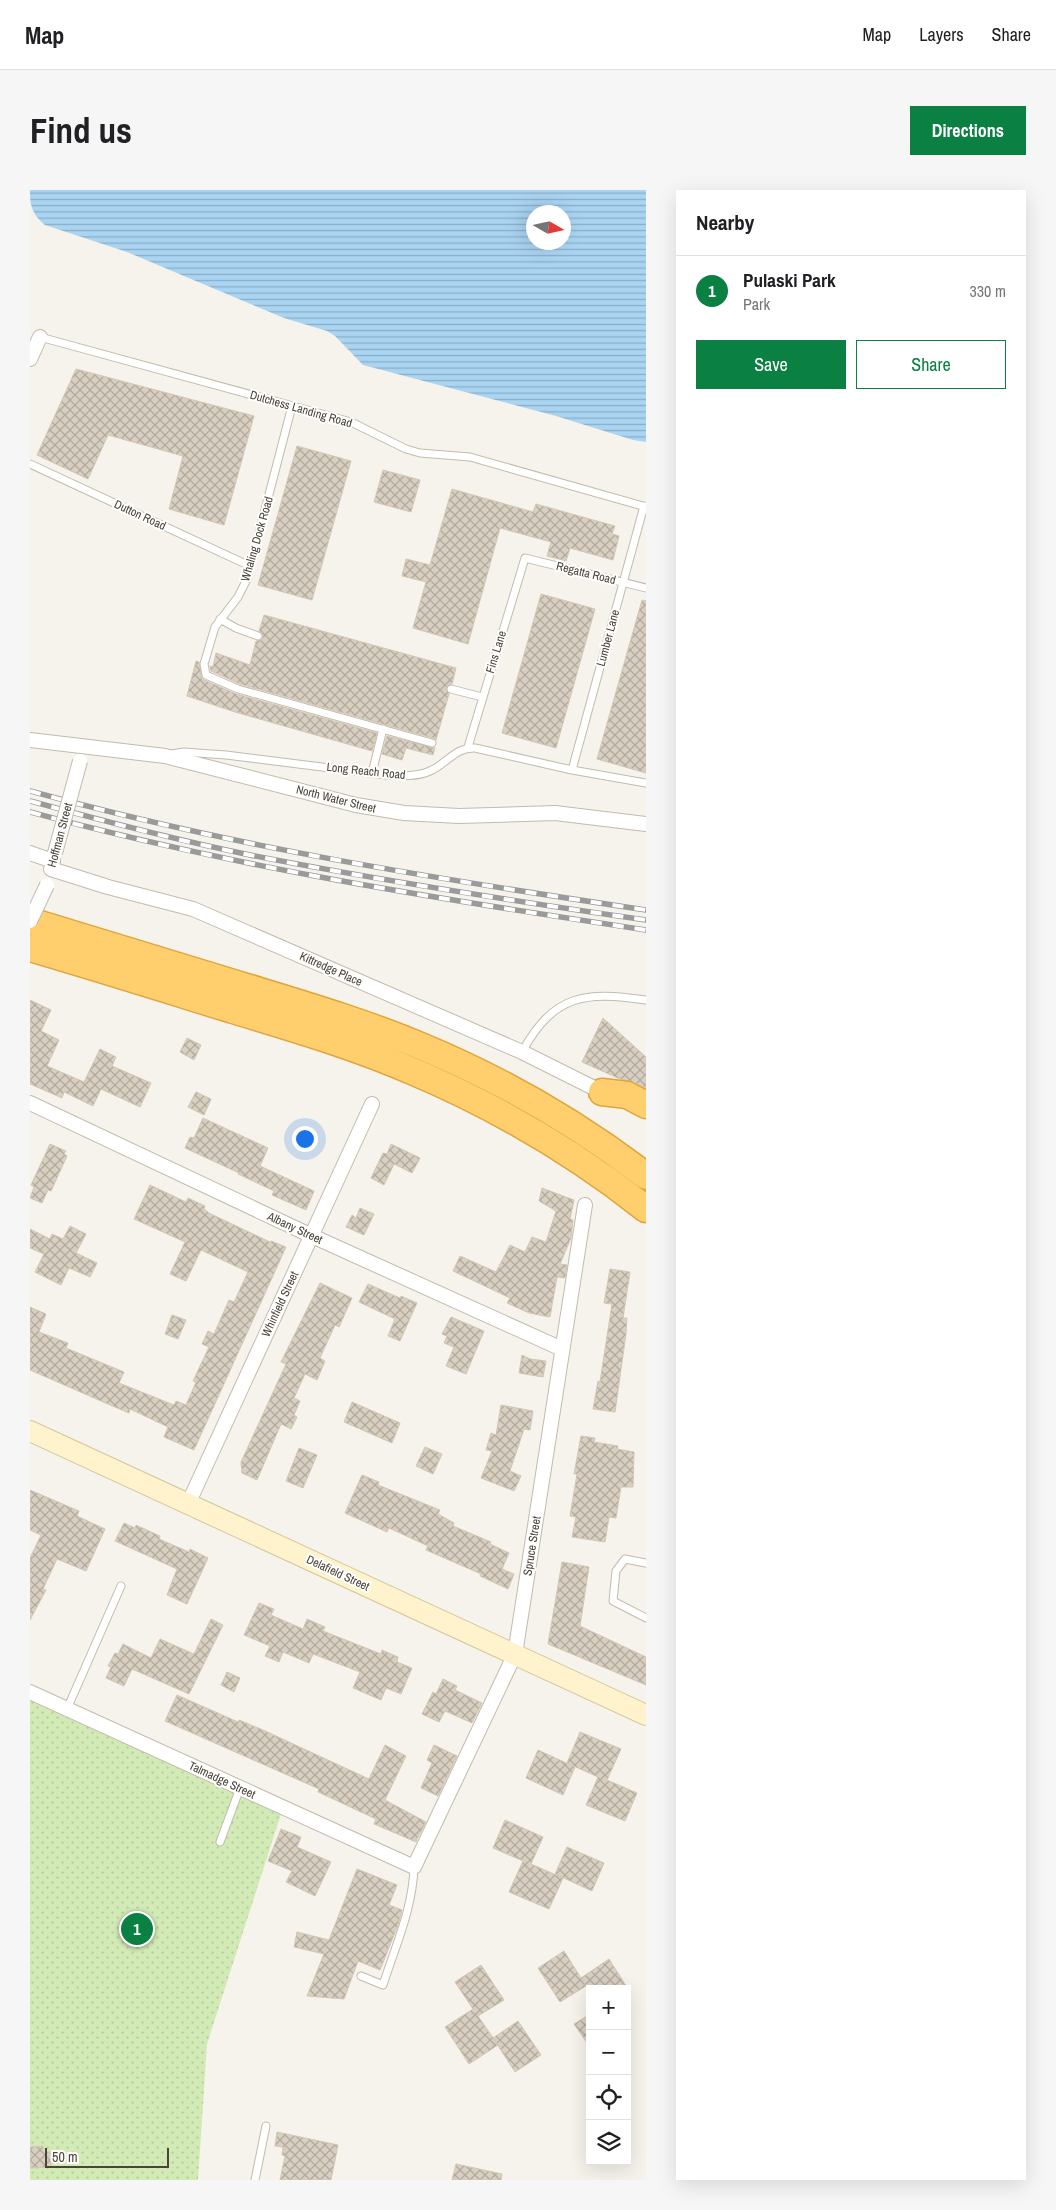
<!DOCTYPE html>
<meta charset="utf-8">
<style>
:root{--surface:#fff;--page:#f6f6f6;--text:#202124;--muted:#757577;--line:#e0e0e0;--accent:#0b8043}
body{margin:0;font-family:"Archivo Narrow",sans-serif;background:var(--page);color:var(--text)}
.controls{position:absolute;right:15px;bottom:15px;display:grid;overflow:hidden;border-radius:0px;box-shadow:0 5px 20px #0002}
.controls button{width:45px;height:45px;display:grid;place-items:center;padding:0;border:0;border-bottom:1px solid var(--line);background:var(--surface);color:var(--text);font:25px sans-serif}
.compass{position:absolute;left:496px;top:15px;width:45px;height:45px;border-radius:50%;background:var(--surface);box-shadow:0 5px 20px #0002;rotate:99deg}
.scale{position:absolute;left:15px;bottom:12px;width:124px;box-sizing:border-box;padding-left:5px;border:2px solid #4b4439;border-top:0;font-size:14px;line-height:18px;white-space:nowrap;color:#4b4439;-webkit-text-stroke:4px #fff;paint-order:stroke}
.you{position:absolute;left:274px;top:948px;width:18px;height:18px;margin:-12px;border:4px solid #fff;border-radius:50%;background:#1a73e8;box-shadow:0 0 0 8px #1a73e833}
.badge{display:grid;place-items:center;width:32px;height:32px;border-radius:50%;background:var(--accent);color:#fff;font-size:16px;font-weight:700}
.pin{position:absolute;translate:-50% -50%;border:2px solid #fff;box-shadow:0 1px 5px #0006}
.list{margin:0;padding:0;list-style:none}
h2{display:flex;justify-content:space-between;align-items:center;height:65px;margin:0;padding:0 20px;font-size:21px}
h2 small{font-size:16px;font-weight:400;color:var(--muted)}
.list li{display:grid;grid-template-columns:32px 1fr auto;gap:15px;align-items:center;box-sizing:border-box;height:70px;padding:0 20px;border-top:1px solid var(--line)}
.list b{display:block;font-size:19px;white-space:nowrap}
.list p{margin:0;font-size:16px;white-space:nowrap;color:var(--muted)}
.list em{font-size:16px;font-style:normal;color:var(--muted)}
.actions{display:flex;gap:10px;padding:15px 20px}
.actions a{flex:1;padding:11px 0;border:1px solid var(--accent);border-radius:0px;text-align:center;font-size:18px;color:var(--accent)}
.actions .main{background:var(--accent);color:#fff}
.icon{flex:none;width:28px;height:28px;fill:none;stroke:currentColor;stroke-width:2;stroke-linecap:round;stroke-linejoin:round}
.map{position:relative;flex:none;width:616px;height:1990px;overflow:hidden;border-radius:0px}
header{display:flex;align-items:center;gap:30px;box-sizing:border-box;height:70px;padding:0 25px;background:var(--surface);border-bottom:1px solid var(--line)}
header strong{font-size:24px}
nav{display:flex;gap:28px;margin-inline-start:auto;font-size:18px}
.intro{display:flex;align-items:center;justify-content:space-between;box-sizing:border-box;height:120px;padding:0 30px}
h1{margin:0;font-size:35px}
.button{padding:12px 22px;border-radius:0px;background:var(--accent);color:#fff;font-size:18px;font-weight:700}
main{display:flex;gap:30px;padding:0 30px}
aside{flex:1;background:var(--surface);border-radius:0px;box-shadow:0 5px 20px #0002}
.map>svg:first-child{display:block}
.park{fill:url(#park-dots)}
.water{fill:url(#water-rules);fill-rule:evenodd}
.building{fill:url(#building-cross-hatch);stroke:#d3c7b4}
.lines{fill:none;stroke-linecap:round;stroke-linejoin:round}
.lane-casing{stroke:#c2bbae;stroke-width:9}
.street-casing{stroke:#c2bbae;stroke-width:16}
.secondary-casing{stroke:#d6c79b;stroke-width:22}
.highway-casing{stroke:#e0a43c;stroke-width:29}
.lane{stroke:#fff;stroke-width:7}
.street{stroke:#fff;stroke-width:14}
.secondary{stroke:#fff3cd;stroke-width:20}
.highway{stroke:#ffcf6e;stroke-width:26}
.rail-casing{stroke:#9a9a9a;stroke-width:5.5}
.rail{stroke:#fff;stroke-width:4;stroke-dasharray:11;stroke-linecap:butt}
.street-bridge-casing{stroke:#c2bbae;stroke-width:16;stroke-linecap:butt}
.street-bridge{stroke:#fff;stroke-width:14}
.labels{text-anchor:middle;stroke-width:4;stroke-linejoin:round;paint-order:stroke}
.street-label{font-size:12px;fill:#4b4439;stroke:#fff}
</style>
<header>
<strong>Map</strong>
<nav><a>Map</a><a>Layers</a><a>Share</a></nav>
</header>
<div class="intro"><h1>Find us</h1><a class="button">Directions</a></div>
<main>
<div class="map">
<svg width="616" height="1990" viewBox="0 0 616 1990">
<defs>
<pattern id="park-dots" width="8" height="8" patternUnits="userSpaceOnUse" patternTransform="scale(1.25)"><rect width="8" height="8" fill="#d2eab5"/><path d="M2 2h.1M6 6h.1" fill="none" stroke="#b6ca9c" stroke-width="1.8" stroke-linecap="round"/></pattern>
<pattern id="water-rules" width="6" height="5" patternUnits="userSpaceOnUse" patternTransform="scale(1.25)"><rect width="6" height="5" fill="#a9d4f2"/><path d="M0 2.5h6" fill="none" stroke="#8caec5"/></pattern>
<pattern id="building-cross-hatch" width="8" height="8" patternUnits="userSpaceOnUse" patternTransform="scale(1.25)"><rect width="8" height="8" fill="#d8cfc1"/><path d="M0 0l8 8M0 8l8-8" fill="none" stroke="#b1aa9e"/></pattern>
</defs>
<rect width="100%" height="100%" fill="#f6f3ec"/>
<path class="park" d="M0,1510L251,1624L177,1854L168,1990H0Z"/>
<path class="water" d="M0,0H616V252L603,250L526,226L333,175L305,146L297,141L254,128L97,62L15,35C2,24 0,16 0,0ZM503,22H534V52H503Z"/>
<path class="building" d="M46,179L224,226L194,335L139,319L153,266L78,245L58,289L7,265Z
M267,256L321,271L282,410L228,395Z
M353,280L390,290L381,322L344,312Z
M422,299L503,322L506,314L585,336L582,344L589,346L583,370L540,358L536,371L517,366L521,352L470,338L438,454L383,438L396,392L372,386L376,369L400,375Z
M511,404L565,419L526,558L472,543Z
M612,410L616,411V583L567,569Z
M234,425L426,478L422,494L416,497L419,504L406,550L403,548L210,494L181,481L180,476L183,477L186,463L220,475L226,451L231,450L233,447L232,443L229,441Z
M166,471L169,472L172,489L206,504L347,543L342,561L205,522L157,506Z
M357,546L405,558L403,565L376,558L372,570L352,564Z
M0,810L21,820L11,841L29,850L17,876L54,892L70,859L86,867L82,876L121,893L110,917L71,899L63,916L34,902L32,908L0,894Z
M573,828L616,867V898L604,892L590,889L552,872Z
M157,848L171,855L164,870L150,862Z
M166,902L181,909L174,925L158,917Z
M173,928L238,958L230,976L284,1001L276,1020L242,1005L244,1001L208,984L209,983L155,958L160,947L164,948Z
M20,954L36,961L34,964L37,966L21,1001L18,1000L12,1013L0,1008L4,997L1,995Z
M361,954L390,968L382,983L364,974L354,995L341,988L353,963L357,964Z
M120,995L156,1012L158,1008L175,1016L174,1019L179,1023L240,1052L241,1051L256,1057L164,1260L134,1247L138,1237L100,1219L99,1223L80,1215L0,1180V1117L16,1124L9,1142L38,1153L36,1158L94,1182L89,1193L144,1215L146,1211L156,1215L166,1192L163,1191L179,1157L172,1154L178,1141L184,1144L199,1110L204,1112L218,1082L171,1060L156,1091L140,1084L155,1052L104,1029Z
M512,998L544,1010L540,1029L543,1030L541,1048L530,1074L537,1075L535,1088L527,1087L520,1127L499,1123L477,1113L480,1108L423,1081L430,1066L466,1082L480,1055L495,1062L502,1047L516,1052L526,1021L509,1011Z
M330,1018L344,1024L334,1045L316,1037L322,1025L326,1028Z
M40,1036L56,1044L46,1063L67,1073L60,1087L39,1078L31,1095L5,1082L14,1064L0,1058V1039L20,1049L22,1044L33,1049Z
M580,1079L600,1082L593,1128H597L596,1144L585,1222L563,1219L568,1191L570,1192L582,1114L574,1113Z
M290,1093L322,1108L309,1137L305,1135L290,1168L295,1171L287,1190L275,1184L264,1208L270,1211L264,1225L267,1227L261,1239L251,1234L227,1290L212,1283L211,1272L256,1174L251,1172Z
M338,1094L370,1108L371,1106L387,1113L370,1151L358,1146L365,1129L329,1112Z
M142,1125L156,1130L148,1149L135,1144Z
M421,1127L454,1141L436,1184L416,1176L424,1157L414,1153L417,1146L412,1144Z
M492,1165L500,1169L516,1171L513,1187L489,1183Z
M322,1212L370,1233L362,1253L314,1232Z
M471,1215L503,1221L500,1240L494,1239L480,1281L491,1286L484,1301L451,1288L462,1261L456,1260L461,1243L466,1245Z
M551,1246L565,1248L564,1252L588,1256L587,1259L604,1262L603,1297H591L586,1328L579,1327L575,1352L542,1347L546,1327L540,1326L547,1284H544Z
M395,1257L412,1264L403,1284L386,1276Z
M269,1258L287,1265L273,1298L256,1291Z
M332,1285L349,1292L348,1295L410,1320L408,1324L424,1333L423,1336L461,1352L460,1354L479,1363L472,1379L484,1384L478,1399L450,1386L451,1384L396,1360L398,1356L359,1338L357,1342L315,1323Z
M0,1300L49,1321L47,1326L75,1339L56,1381L27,1369L13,1399L16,1400L0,1430V1368L11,1345L0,1340Z
M94,1333L105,1338L106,1335L130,1346L129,1349L159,1362L160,1359L178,1368L157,1414L137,1405L147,1379L85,1351Z
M532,1372L559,1377L550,1436L616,1467V1495L518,1454Z
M229,1413L244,1419L241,1425L273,1439L277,1429L295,1437L293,1441L351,1464L352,1460L368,1467L367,1472L382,1478L371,1504L356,1498L351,1510L323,1498L330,1482L283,1464L279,1473L253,1462L249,1472L235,1466L240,1456L214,1445Z
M181,1429L193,1435L159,1504L102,1479L94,1496L76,1488L81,1477L78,1476L85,1463L88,1464L93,1454L121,1468L130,1449L164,1464Z
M197,1482L210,1488L204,1502L191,1495Z
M413,1489L427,1496L425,1500L452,1513L442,1533L415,1521L409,1532L392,1524L403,1502L406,1504Z
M147,1505L208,1532L209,1530L233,1540L339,1589L355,1555L376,1566L355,1610L396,1632L387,1649L386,1652L344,1634L346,1629L288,1602L289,1599L135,1531Z
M550,1542L591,1559L577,1590L607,1603L595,1631L556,1615L568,1587L537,1573Z
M404,1555L427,1566L408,1606L391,1598L402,1573L397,1570Z
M508,1560L545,1577L533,1605L496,1588Z
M475,1630L513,1647L501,1674L533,1688L519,1719L479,1702L493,1671L463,1658Z
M251,1639L271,1647L267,1657L301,1672L285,1706L256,1692L262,1681L238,1671Z
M537,1657L574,1673L562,1701L525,1684Z
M327,1679L367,1695L359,1715L372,1720L368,1735L350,1780L328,1771L314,1809L277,1806L294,1764L264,1757L267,1742L299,1750Z
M534,1761L556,1796L530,1812L508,1778Z
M579,1769L598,1799H558L551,1788Z
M451,1775L474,1810L448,1826L468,1855L439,1874L415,1837L443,1819L425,1792Z
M560,1824V1857L544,1834Z
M488,1831L511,1865L485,1882L463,1848Z
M247,1942L308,1955L301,1990H250L255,1966L252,1965L253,1957L245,1956Z
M13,1956V1962H20L21,1977L0,1978V1957Z
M426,1974L472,1984L471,1990H422Z"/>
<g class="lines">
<g class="lane-casing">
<path id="lane" d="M10,147L321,232L376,259L390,263L440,267L616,317
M262,216L217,389L208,407L185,437L174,474L176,485L208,499L402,553
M0,274L220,376
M190,429L206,438L228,446
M421,499L452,507
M438,557L495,368L616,398
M141,564L154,562L196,565L356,585C371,586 386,587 400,581C417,574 425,557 445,558L542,580L616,593
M542,580L614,316
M342,583L353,539
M492,862C524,804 555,801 616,810
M616,1373L595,1369L586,1381L583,1411L616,1428
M37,1519L91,1396
M190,1652L210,1598
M331,1786L353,1795C365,1757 383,1718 384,1677
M225,1990L236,1936"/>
</g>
<g class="street-casing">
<path id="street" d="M0,169L10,147
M0,550L135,566L326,615L374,623L429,626L525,623L616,634
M0,663L23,671
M21,679L78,697L163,719L492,862L572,902
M0,913L282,1046L532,1159
M158,1314L342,914
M0,1502L384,1677L485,1464L555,1015"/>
</g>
<g class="secondary-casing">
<path id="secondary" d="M0,1241L616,1525"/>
</g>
<g class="highway-casing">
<path id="highway" d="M0,731C70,752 140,774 210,795C272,814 334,832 393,857C472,890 548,934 616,986
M0,758C68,778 135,799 203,820C263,838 324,856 382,881C465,916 545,963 616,1019
M572,902L597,905L616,915"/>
</g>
<use href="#lane" class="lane"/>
<use href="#street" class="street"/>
<use href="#secondary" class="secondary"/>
<use href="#highway" class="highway"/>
<g class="rail-casing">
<path id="rail" d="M0,601C203,657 408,689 616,720
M0,611C73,631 146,650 220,665C352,691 484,711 616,730
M0,622C203,677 409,709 616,740"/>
</g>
<use href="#rail" class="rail"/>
<g class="street-bridge-casing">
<path id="street-bridge" d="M25,663L50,571
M0,731L17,695"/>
</g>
<use href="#street-bridge" class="street-bridge"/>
</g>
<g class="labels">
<g class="street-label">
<text transform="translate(271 219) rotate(16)" y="4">Dutchess Landing Road</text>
<text transform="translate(110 325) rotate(25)" y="4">Dutton Road</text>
<text transform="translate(227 349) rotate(-74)" y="4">Whaling Dock Road</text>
<text transform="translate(556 383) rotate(14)" y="4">Regatta Road</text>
<text transform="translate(578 448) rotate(-75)" y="4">Lumber Lane</text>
<text transform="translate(466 462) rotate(-73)" y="4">Fins Lane</text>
<text transform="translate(336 581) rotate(6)" y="4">Long Reach Road</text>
<text transform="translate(306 609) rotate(14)" y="4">North Water Street</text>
<text transform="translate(30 645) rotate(-75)" y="4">Hoffman Street</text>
<text transform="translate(301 779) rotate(24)" y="4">Kittredge Place</text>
<text transform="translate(265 1038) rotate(25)" y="4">Albany Street</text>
<text transform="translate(250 1114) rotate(-65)" y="4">Whinfield Street</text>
<text transform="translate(502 1356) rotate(-81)" y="4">Spruce Street</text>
<text transform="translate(308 1383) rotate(25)" y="4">Delafield Street</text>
<text transform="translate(192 1590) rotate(25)" y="4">Talmadge Street</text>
</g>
</g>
</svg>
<div class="controls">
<button>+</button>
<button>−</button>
<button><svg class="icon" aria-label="locate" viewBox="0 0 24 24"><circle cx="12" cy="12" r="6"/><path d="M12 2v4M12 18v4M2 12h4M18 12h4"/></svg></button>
<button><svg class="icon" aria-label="layers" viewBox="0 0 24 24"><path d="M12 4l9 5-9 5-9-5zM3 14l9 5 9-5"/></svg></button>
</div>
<svg class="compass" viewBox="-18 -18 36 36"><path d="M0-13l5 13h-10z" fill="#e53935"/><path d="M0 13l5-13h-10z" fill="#757577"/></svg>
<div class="scale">50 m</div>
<div class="you"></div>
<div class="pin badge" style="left:107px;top:1739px">1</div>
</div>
<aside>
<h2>Nearby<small></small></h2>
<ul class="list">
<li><span class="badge">1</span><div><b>Pulaski Park</b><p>Park</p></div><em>330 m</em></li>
</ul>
<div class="actions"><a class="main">Save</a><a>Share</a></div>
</aside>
</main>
